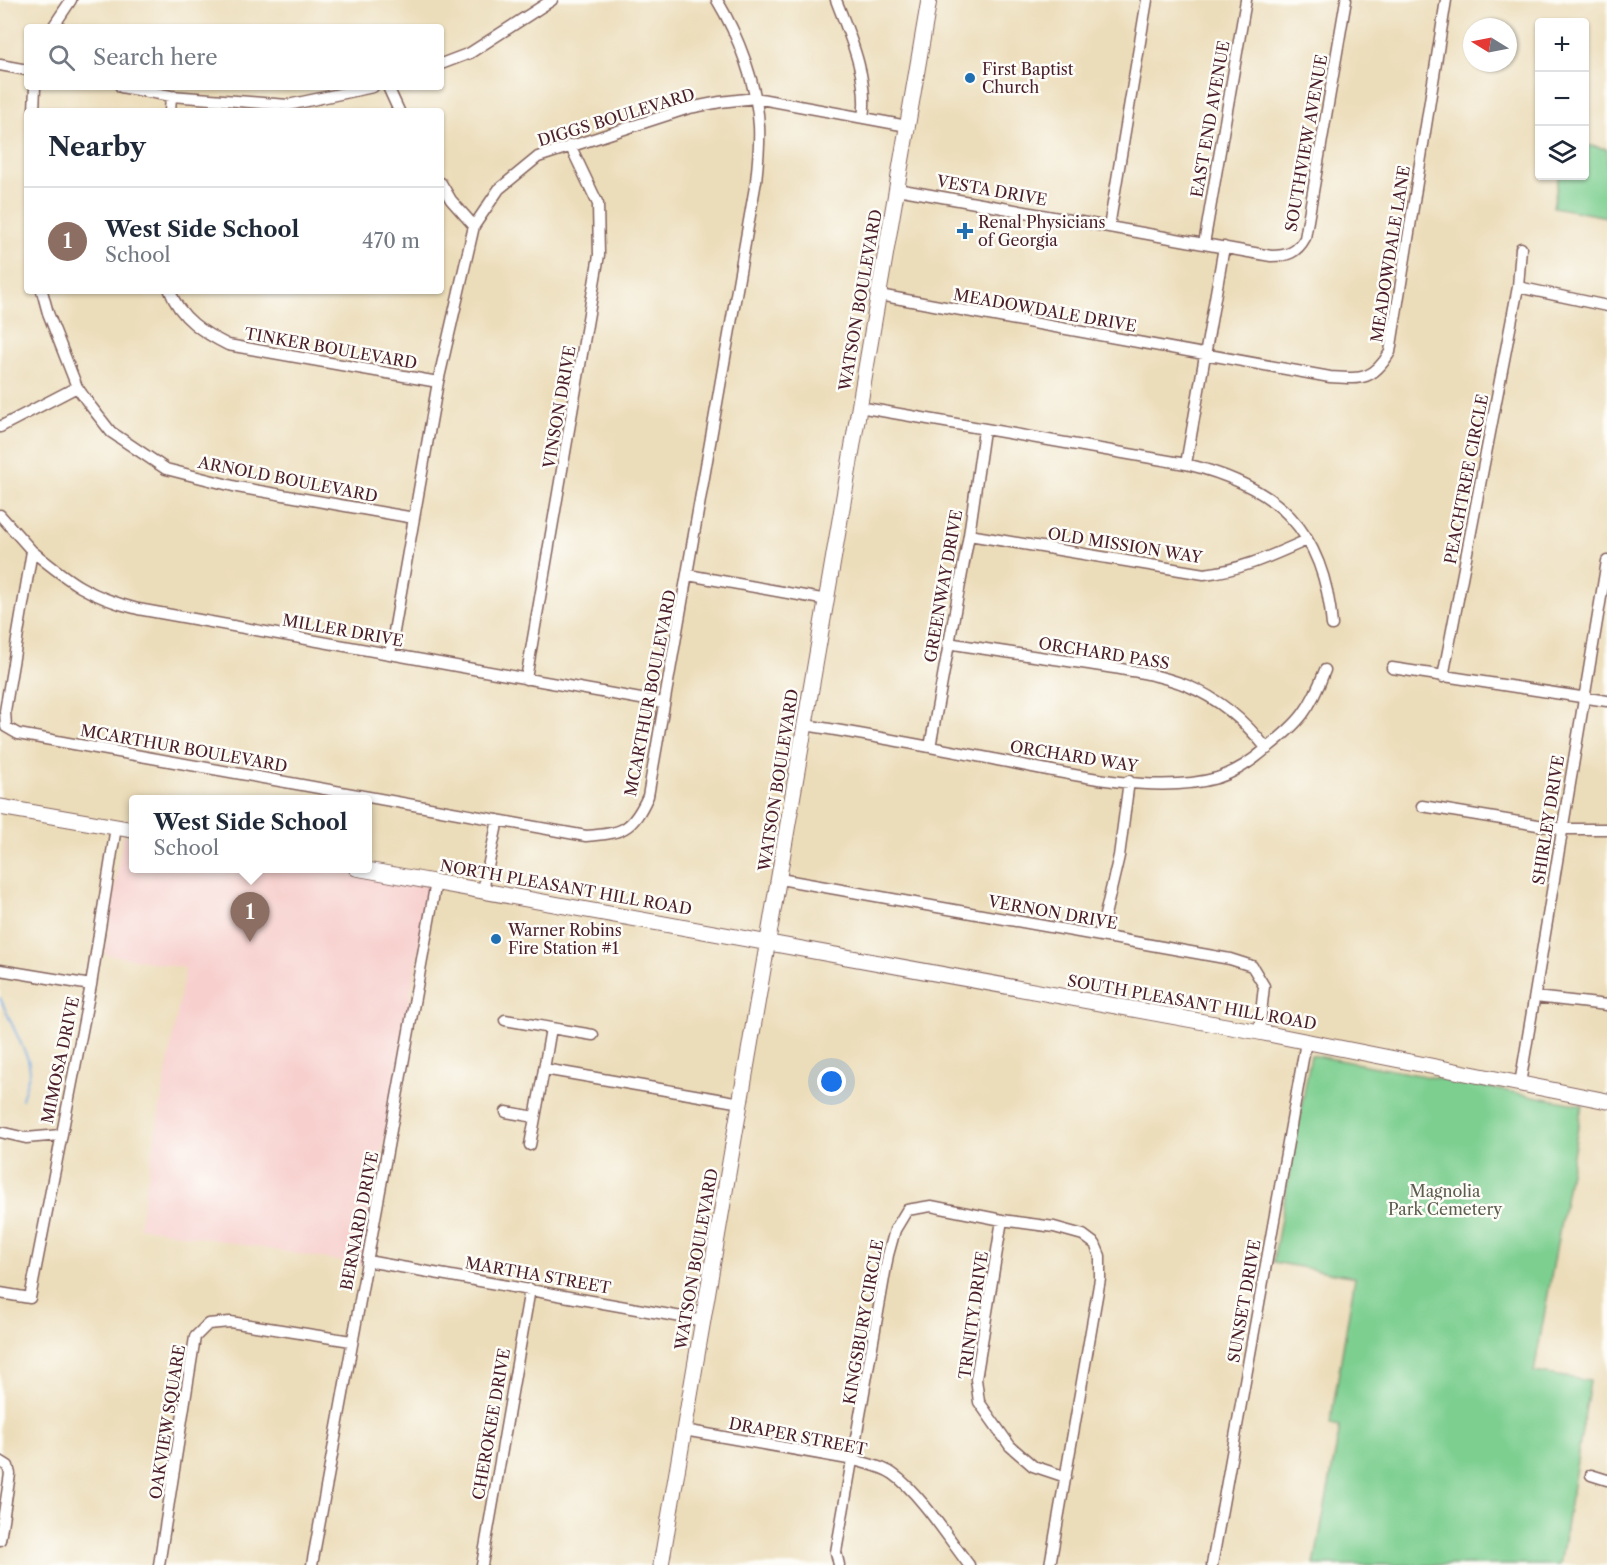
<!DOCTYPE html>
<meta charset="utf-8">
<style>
:root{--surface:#fff;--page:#f6f6f7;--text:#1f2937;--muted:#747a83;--line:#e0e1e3;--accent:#1a73e8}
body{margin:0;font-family:"Libre Caslon Text",serif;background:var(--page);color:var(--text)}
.controls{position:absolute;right:18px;top:18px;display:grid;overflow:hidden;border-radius:6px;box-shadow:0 2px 4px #0004}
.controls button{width:54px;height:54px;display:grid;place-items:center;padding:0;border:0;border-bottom:2px solid var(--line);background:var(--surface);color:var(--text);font:30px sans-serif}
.compass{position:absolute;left:1463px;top:18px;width:54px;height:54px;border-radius:50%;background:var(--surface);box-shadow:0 2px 4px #0004;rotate:280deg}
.you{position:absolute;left:832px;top:1082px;width:21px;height:21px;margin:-15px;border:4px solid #fff;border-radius:50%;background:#1a73e8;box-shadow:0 0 0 9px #1a73e833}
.badge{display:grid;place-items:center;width:39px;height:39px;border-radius:50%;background:var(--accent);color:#fff;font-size:20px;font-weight:700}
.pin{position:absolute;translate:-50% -50px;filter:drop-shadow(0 2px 3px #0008)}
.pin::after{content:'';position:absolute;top:32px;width:21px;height:18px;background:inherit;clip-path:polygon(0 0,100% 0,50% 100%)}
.popup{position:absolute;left:129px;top:795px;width:243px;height:78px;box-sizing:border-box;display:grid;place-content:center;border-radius:6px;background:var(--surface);filter:drop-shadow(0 2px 4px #0005);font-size:20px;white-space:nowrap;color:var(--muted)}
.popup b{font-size:22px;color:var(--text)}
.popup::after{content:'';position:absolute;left:50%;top:100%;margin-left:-12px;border:12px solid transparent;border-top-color:var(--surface)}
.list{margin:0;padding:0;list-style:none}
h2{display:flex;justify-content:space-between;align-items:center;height:78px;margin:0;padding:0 24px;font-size:26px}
h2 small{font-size:20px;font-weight:400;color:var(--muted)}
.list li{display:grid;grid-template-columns:39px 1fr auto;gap:18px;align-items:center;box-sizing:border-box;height:108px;padding:0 24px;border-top:2px solid var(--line)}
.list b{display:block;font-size:22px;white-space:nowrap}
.list p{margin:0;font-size:20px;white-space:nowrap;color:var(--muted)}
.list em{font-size:20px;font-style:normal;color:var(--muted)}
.icon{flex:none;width:33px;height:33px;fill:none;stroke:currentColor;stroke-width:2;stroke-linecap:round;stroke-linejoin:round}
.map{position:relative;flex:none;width:1607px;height:1565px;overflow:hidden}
.search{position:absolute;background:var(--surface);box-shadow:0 2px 4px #0004;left:24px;top:24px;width:420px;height:66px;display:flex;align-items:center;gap:15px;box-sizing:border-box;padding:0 21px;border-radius:6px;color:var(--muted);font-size:22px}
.panel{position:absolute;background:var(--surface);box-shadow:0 2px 4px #0004;left:24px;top:108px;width:420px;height:186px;border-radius:6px}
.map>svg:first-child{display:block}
.built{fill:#f7d0ce}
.green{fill:#7dcf90;stroke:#64775e;stroke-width:1.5}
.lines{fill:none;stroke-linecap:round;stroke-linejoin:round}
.stream{stroke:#6ba4da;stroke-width:2}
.street-casing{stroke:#83625d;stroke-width:13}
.secondary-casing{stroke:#83625d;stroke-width:17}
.street{stroke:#fff;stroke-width:10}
.secondary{stroke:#fff;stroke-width:15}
.poi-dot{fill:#1f6fb2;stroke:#fdfcf7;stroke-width:2}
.labels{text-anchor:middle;stroke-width:5;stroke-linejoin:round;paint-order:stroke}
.poi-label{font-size:16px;fill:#4a1f2b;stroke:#fdfcf7;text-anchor:start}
.street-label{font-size:16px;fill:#4a1f2b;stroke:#fdfcf7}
.park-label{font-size:16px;fill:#5c5d4e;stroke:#fdfcf7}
</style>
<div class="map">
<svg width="1607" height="1565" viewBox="0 0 1607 1565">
<rect width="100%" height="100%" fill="#fdfcf7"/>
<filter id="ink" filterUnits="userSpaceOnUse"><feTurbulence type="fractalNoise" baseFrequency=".0167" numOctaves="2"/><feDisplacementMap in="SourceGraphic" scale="12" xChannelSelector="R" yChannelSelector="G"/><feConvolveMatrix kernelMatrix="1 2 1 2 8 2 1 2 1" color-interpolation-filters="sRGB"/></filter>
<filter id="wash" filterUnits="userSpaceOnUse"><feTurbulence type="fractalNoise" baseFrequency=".008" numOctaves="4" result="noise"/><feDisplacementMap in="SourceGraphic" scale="24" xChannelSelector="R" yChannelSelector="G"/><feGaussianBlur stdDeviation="1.35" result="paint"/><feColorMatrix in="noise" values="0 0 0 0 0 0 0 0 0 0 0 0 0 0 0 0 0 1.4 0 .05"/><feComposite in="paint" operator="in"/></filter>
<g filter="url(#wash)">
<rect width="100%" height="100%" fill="#ecddba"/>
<path class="built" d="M123,835L133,837V868L325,869L430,886L362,1265L139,1227L185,968L105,954Z"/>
<path class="green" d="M1585,145L1607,149V217L1553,207L1559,176H1584Z
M1311,1055L1582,1105L1534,1372L1590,1381L1560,1565H1314L1340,1427L1330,1425L1355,1277L1273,1262Z"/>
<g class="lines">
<path class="stream" d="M0,998L28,1059L30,1071L22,1099"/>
</g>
</g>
<g filter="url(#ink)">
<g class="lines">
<g class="street-casing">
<path id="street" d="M836,0C850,36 869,79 863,118
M53,27L71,0
M441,64L470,53L552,0
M0,65L27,70
M121,87L171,96L288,105L373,87
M388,87L399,111
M34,111L35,87
M170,111L171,96
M441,183L451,200L474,226
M897,189L1271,256C1287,256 1297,253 1305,238L1346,0
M1109,227L1147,0
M1204,244L1246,0
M1518,287L1521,248
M42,291L48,313L77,387L89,404L111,432L166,469L237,487L414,518
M170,291C180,318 204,333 228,345L438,382
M879,295L1330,377C1361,379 1373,381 1390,352L1446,0
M859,407L1186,464C1277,486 1324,529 1332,625
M0,427L77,387
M1186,464L1224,247
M0,515L32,551L5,711L6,727L18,734L586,836C623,833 632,831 648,796L756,181C758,163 760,144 759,126C757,85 738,35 717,0
M969,535L1204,574C1242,570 1273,555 1307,540
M32,551C70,582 89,597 138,609L663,703
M688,575L827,600
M948,643C990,650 1032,656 1075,662C1159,675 1210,677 1267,749
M390,654L438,382L474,226L499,189L538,157L689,108L720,102L755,98L907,126
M1392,668L1607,701
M1443,677L1518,287L1607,306
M526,679L599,255L598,204L570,145
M805,725C868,735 931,747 993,759C1058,772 1153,796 1217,778C1237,772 1252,761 1267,748C1300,722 1310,710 1325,670
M930,747L969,535L984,430
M1422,806L1562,829H1607
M780,879L1230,959L1252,966L1264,986L1259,1032
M483,890L498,820
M1100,936L1119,856L1129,781
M0,970L91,985
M1535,997L1607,1005
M505,1020L551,1028L544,1069
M551,1028L593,1035
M1520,1084L1607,561
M506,1112L535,1117
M0,1132L26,1138L60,1135
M530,1145L544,1069L741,1103
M1002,1220L976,1379L979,1402L1010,1446L1033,1466L1066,1477
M367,1261L704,1321
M0,1293L30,1298L91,985L116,827
M684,1430L854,1460C867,1464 882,1466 893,1474C919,1492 949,1539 969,1565
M0,1461L8,1466L10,1474L0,1540
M1591,1475L1607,1480
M159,1565L195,1337L208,1324L230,1322L351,1341
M312,1565L436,882
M482,1565L530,1289
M839,1565L836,1552L888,1255L895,1230L907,1210L931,1206L1002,1220L1054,1227L1083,1235L1095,1244L1100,1256V1279L1050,1565
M1212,1565L1306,1042"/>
</g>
<g class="secondary-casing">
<path id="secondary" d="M0,807L133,830
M356,868L1259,1032L1607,1101
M661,1565L929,0"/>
</g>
<use href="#street" class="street"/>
<use href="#secondary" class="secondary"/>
</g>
</g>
<g class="poi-dot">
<circle cx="970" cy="78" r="6"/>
<path d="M962 222h6v6h6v6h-6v6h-6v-6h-6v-6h6z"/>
<circle cx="496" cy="939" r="6"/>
</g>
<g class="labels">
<g class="poi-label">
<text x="982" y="75">First Baptist<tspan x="982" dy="18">Church</tspan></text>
<text x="978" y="228">Renal Physicians<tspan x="978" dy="18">of Georgia</tspan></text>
<text x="508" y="936">Warner Robins<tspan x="508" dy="18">Fire Station #1</tspan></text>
</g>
<g class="street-label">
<text transform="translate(616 117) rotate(-17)" y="6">DIGGS BOULEVARD</text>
<text transform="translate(1210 119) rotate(-80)" y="6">EAST END AVENUE</text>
<text transform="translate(1306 143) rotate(-80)" y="6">SOUTHVIEW AVENUE</text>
<text transform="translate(992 190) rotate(10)" y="6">VESTA DRIVE</text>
<text transform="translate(1390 254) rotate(-81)" y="6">MEADOWDALE LANE</text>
<text transform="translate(860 300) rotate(-80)" y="6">WATSON BOULEVARD</text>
<text transform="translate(1045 310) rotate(10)" y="6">MEADOWDALE DRIVE</text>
<text transform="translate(331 348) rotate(10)" y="6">TINKER BOULEVARD</text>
<text transform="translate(559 407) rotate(-80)" y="6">VINSON DRIVE</text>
<text transform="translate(288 479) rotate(11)" y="6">ARNOLD BOULEVARD</text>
<text transform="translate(1466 479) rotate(-79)" y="6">PEACHTREE CIRCLE</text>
<text transform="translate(1125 545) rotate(9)" y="6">OLD MISSION WAY</text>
<text transform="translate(943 586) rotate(-80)" y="6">GREENWAY DRIVE</text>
<text transform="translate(343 630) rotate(10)" y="6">MILLER DRIVE</text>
<text transform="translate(1104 653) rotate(9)" y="6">ORCHARD PASS</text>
<text transform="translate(650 693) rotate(-79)" y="6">MCARTHUR BOULEVARD</text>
<text transform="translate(184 748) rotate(10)" y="6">MCARTHUR BOULEVARD</text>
<text transform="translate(1074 756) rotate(9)" y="6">ORCHARD WAY</text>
<text transform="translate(778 780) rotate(-81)" y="6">WATSON BOULEVARD</text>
<text transform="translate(1548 820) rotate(-81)" y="6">SHIRLEY DRIVE</text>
<text transform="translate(566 887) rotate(10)" y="6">NORTH PLEASANT HILL ROAD</text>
<text transform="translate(1053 912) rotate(10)" y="6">VERNON DRIVE</text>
<text transform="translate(1192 1002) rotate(10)" y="6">SOUTH PLEASANT HILL ROAD</text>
<text transform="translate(60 1060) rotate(-78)" y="6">MIMOSA DRIVE</text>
<text transform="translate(359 1221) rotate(-79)" y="6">BERNARD DRIVE</text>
<text transform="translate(696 1259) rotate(-80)" y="6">WATSON BOULEVARD</text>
<text transform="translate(538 1275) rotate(10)" y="6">MARTHA STREET</text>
<text transform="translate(1244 1301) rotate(-80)" y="6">SUNSET DRIVE</text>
<text transform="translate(973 1315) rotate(-82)" y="6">TRINITY DRIVE</text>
<text transform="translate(863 1322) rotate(-80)" y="6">KINGSBURY CIRCLE</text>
<text transform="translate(167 1422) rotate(-81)" y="6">OAKVIEW SQUARE</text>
<text transform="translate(491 1424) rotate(-80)" y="6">CHEROKEE DRIVE</text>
<text transform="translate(798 1436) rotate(11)" y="6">DRAPER STREET</text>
</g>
<g class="park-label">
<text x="1445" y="1197">Magnolia<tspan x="1445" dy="18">Park Cemetery</tspan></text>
</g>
</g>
</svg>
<div class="controls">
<button>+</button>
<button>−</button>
<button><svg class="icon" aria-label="layers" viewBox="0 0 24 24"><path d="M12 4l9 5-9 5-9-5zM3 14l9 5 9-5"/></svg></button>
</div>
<svg class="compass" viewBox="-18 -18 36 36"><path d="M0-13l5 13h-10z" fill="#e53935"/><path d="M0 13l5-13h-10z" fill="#747a83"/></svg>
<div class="you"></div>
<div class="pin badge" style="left:250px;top:942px;background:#8d6e63">1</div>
<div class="popup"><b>West Side School</b>School</div>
<div class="search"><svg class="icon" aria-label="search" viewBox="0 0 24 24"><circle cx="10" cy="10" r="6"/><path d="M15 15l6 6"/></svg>Search here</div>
<section class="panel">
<h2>Nearby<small></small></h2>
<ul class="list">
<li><span class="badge" style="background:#8d6e63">1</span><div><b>West Side School</b><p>School</p></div><em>470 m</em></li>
</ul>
</section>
</div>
